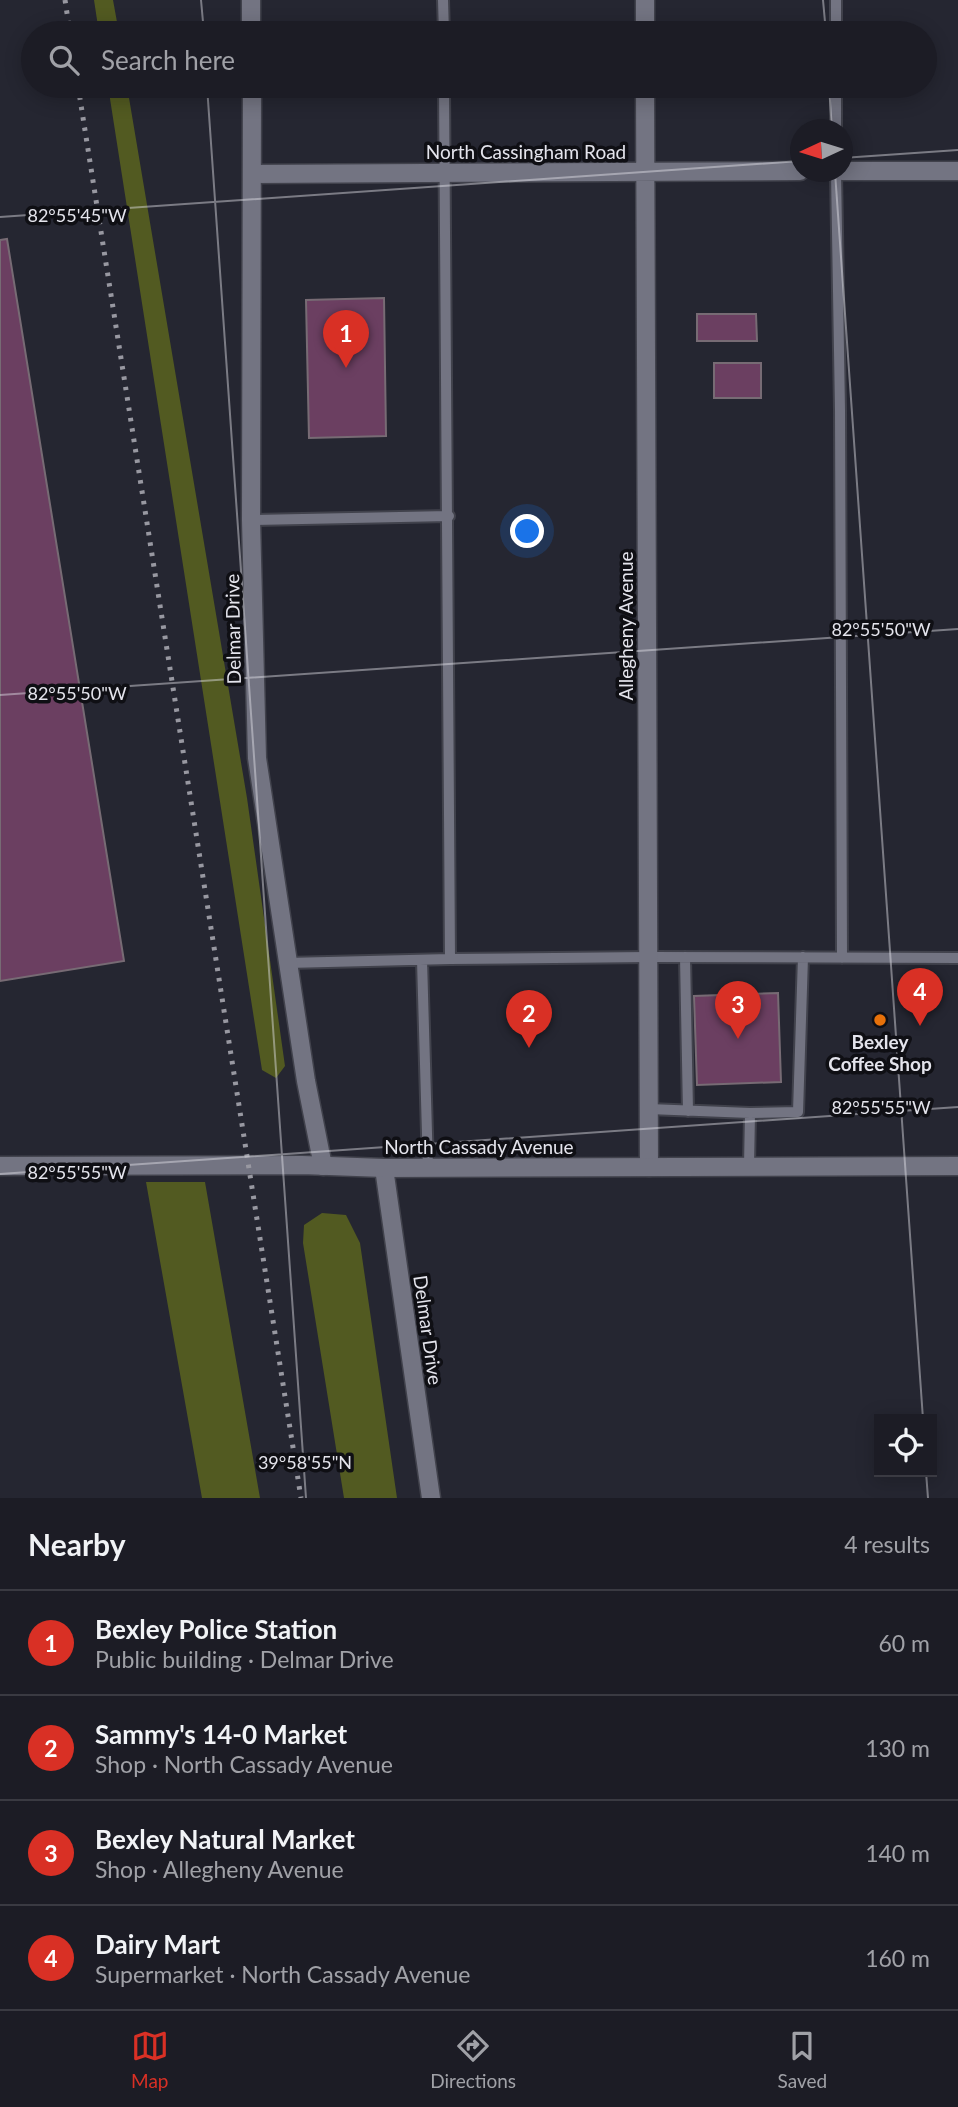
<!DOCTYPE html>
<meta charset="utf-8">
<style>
:root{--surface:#1c1c25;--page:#25252d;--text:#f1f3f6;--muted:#a0a1a7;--line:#3a3a42;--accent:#d93025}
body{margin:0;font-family:Lato,sans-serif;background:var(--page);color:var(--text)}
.controls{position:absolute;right:21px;bottom:21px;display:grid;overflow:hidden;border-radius:0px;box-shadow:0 4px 18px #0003}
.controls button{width:63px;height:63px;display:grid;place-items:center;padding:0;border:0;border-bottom:2px solid var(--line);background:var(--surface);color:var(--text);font:35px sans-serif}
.compass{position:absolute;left:790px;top:119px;width:63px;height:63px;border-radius:50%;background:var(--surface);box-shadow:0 4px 18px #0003;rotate:266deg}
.you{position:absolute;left:528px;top:532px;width:24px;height:24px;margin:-18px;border:5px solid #fff;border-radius:50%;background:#1a73e8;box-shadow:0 0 0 10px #1a73e833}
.badge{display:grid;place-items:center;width:46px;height:46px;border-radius:50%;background:var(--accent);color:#fff;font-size:23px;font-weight:700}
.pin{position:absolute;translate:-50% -58px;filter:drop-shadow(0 2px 4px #0008)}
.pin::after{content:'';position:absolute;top:37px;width:24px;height:21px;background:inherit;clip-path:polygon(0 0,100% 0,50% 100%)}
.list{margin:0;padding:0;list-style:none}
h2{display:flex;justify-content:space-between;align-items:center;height:91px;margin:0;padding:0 28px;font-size:30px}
h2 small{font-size:23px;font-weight:400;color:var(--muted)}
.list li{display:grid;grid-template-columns:46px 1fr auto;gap:21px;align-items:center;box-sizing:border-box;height:105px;padding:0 28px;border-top:2px solid var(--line)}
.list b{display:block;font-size:26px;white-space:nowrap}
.list p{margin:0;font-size:23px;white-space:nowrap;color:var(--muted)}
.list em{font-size:23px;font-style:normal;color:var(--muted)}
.icon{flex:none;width:38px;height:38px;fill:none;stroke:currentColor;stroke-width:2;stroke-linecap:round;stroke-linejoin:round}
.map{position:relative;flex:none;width:958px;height:1498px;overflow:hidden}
.search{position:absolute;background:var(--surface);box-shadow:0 4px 18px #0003;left:21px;right:21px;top:21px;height:77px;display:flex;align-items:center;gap:18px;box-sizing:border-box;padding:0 24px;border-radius:38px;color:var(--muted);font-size:26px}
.sheet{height:511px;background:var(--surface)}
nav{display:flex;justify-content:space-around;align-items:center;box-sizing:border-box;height:98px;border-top:2px solid var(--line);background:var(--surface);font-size:19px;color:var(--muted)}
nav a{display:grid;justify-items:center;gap:4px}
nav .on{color:var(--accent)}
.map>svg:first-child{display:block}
.forest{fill:#525a21}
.building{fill:#6b3f61;stroke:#776b74;stroke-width:2}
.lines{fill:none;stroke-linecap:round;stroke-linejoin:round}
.service-casing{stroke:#41424c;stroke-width:14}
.minor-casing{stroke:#41424c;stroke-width:21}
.tertiary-casing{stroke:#41424c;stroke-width:21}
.service{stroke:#737482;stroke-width:10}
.minor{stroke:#737482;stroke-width:18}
.tertiary{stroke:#737482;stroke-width:18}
.rail{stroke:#9898a1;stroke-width:5;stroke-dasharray:3.5 7;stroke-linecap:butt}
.ticks{fill:none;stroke:#e4e4ec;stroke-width:2;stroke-opacity:0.45}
.food-dot{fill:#e8710a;stroke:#0f0f14;stroke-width:2.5}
.labels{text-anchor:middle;stroke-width:7;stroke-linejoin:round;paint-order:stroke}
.street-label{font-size:19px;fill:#e4e4ec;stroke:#0f0f14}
.poi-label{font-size:19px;font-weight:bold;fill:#e4e4ec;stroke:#0f0f14}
.ticks-label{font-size:18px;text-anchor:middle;fill:#e4e4ec;stroke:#0f0f14;stroke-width:7;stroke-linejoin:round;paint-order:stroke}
</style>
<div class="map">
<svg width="958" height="1498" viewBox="0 0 958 1498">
<rect width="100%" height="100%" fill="#252631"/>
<path class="forest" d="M94,0H113L119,33H99Z
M108,86H127L247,798L285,1066L276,1078L262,1070Z
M146,1182H205L260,1498H202Z
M322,1213L346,1215L360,1243L397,1498H344L303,1243L304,1225Z"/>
<path class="building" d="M7,239L124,961L0,981V240Z
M384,298L386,436L309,438L306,300Z
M697,314H756L757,341H697Z
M714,363H761V398H714Z
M778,993L781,1082L697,1085L694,996Z"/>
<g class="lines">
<g class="service-casing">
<path id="service" d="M443,0L444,33
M836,0V33
M444,86L450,959L648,957L958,958
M836,86V130
M836,172L840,410L842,958
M251,520L449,516
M685,957L688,1111
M422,960L428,1168
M287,963L450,959
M649,1109L750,1113L749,1166
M750,1113L798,1112L803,957"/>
</g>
<g class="minor-casing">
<path id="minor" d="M251,0V33
M645,0V33
M252,86L251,520L257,758L306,1081L323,1166
M645,86L649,1167
M842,171H958
M252,174L800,171
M384,1168L431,1498"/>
</g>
<g class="tertiary-casing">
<path id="tertiary" d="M0,1166L302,1165L384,1168L958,1166"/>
</g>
<use href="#service" class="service"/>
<use href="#minor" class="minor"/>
<use href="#tertiary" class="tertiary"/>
<path class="rail" d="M65,0L70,33
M78,86L301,1498"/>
</g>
<path class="ticks" d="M201,0L204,33M823,0L826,33M207,86L306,1498M829,86L832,130M842,158L958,150M835,172L923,1419M0,217L800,161M0,695L958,629M0,1174L958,1107M926,1472L928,1498"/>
<circle class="food-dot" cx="880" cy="1020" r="7"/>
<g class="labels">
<g class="street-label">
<text x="526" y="159">North Cassingham Road</text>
<text transform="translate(626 626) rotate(-90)" y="7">Allegheny Avenue</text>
<text transform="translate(233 629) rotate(-91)" y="7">Delmar Drive</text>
<text x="479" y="1154">North Cassady Avenue</text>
<text transform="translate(428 1330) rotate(82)" y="7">Delmar Drive</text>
</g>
<g class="poi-label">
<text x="880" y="1049">Bexley<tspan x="880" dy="22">Coffee Shop</tspan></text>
</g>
</g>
<g class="ticks-label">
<text x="77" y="222">82°55'45"W</text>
<text x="881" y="636">82°55'50"W</text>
<text x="77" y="700">82°55'50"W</text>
<text x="881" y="1114">82°55'55"W</text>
<text x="77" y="1179">82°55'55"W</text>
<text x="305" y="1469">39°58'55"N</text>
</g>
</svg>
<div class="controls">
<button><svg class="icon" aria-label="locate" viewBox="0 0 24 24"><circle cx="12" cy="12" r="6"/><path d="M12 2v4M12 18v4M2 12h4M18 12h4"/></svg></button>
</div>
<svg class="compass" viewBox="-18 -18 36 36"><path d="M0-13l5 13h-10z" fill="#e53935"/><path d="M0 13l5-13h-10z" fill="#a0a1a7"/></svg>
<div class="you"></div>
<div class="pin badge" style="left:346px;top:368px">1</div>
<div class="pin badge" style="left:529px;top:1048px">2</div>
<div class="pin badge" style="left:738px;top:1039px">3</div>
<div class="pin badge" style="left:920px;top:1026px">4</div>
<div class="search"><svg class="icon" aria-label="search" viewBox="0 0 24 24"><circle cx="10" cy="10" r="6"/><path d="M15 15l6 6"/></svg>Search here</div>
</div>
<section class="sheet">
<h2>Nearby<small>4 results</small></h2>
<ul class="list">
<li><span class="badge">1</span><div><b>Bexley Police Station</b><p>Public building · Delmar Drive</p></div><em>60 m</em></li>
<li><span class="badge">2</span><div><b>Sammy's 14-0 Market</b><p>Shop · North Cassady Avenue</p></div><em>130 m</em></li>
<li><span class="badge">3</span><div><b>Bexley Natural Market</b><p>Shop · Allegheny Avenue</p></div><em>140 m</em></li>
<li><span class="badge">4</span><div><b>Dairy Mart</b><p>Supermarket · North Cassady Avenue</p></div><em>160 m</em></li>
</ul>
</section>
<nav>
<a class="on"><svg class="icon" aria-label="map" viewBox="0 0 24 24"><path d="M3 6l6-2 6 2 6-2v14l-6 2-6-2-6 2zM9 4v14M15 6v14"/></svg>Map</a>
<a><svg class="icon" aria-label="directions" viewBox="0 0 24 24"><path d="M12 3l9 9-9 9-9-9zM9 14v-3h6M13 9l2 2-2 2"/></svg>Directions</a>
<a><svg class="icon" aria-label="saved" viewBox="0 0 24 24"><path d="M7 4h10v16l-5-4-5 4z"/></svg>Saved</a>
</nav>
